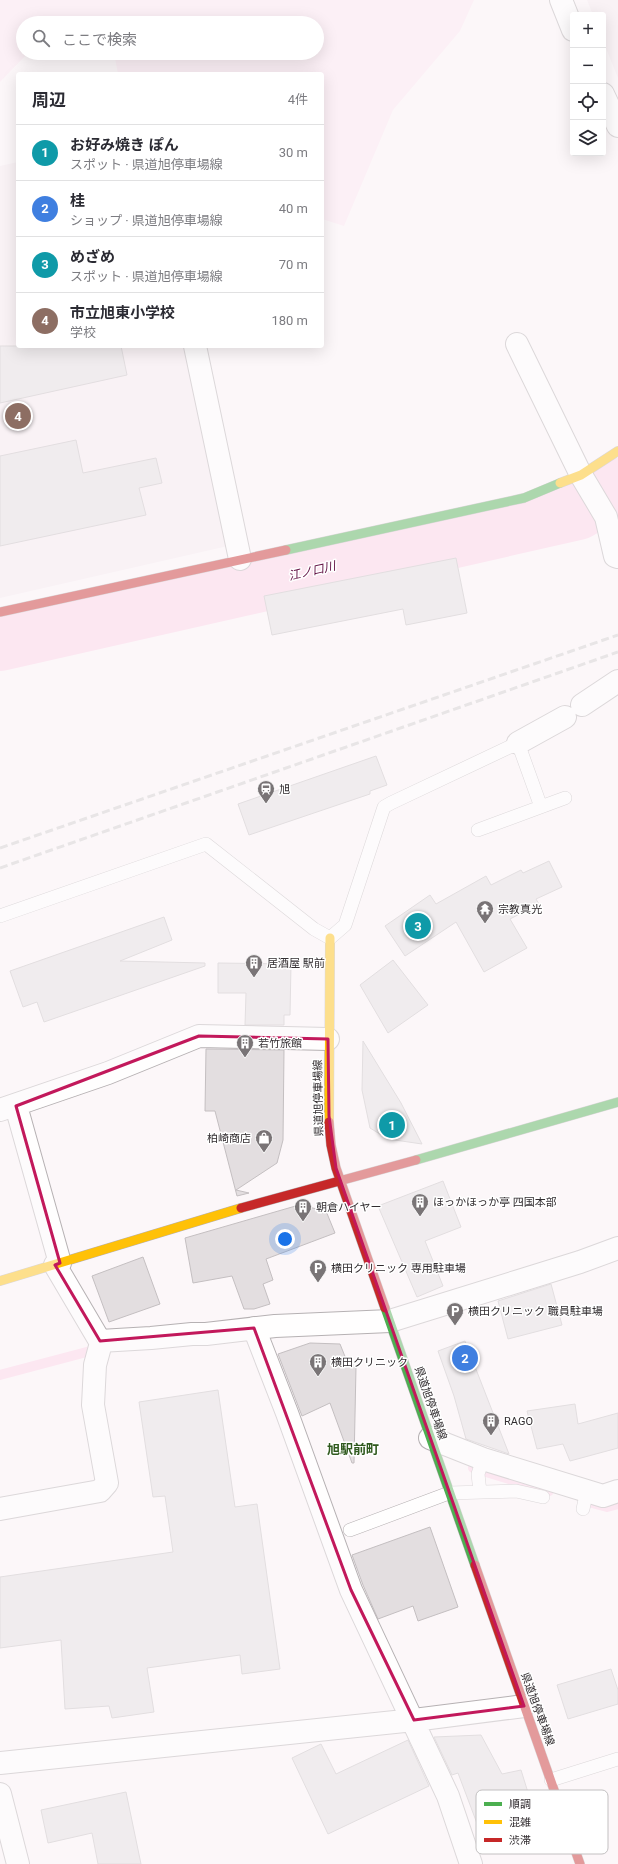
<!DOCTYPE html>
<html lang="ja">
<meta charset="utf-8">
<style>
:root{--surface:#fff;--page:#f7f7f7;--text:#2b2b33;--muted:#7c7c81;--line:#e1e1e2;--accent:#7c3aed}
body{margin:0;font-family:Roboto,"Noto Sans JP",sans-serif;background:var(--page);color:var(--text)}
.controls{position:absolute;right:12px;top:12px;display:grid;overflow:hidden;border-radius:4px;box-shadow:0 4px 16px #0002}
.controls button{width:36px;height:36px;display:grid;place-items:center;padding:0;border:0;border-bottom:1px solid var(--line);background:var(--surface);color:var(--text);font:20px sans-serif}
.you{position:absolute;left:285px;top:1239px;width:14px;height:14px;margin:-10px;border:3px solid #fff;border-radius:50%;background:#1a73e8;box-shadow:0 0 0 6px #1a73e833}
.badge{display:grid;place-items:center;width:26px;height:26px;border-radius:50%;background:var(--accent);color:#fff;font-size:13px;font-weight:700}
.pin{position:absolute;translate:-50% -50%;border:2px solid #fff;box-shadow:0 1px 4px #0006}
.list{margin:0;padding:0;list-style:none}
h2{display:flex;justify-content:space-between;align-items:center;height:52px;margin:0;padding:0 16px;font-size:17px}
h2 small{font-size:13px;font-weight:400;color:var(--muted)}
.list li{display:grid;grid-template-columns:26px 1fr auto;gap:12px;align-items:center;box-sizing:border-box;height:56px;padding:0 16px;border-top:1px solid var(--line)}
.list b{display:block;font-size:15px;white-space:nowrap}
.list p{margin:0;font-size:13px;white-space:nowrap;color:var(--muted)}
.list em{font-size:13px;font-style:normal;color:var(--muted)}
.icon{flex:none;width:22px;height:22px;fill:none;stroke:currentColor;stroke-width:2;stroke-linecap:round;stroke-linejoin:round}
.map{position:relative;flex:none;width:618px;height:1864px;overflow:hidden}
.search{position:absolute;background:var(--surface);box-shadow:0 4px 16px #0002;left:16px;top:16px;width:308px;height:44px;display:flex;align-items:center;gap:10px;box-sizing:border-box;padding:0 14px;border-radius:22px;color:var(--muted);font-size:15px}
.panel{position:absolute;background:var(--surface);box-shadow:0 4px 16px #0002;left:16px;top:72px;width:308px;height:276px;border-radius:4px}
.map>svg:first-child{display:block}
.built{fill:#f7eaf0}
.green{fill:#fce7f1}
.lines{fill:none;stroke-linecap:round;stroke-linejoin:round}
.stream{stroke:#fdd3e7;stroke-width:10}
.river{stroke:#fdd3e7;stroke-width:58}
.building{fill:#e3dee0;stroke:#c4bfc1}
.lane-casing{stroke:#b6b1b3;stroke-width:14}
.street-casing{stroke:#b6b1b3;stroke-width:24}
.fast-casing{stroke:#b6b1b3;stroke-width:10}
.slow-casing{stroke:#b6b1b3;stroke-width:10}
.jam-casing{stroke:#b6b1b3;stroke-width:10}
.lane{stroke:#fffefe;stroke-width:13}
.street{stroke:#fffefe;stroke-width:22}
.fast{stroke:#4caf50;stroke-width:9}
.slow{stroke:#ffc107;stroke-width:9}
.jam{stroke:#c62828;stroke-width:9}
.rail{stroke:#d0cece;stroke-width:3;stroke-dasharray:8 4;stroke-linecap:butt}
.marked{fill:none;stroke:#c2185b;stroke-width:3;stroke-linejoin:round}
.labels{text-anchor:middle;stroke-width:3;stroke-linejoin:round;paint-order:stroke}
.poi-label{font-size:11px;fill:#322d30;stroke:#fff;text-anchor:start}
.street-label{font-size:11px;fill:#322d30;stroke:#fff}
.water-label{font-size:12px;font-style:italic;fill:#5d0b3f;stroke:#fff}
.quarter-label{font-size:13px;font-weight:bold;fill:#305a1f;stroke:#fff}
.key{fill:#fff;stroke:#c2c0c1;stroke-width:1}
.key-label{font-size:11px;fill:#322d30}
</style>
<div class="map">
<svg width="618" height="1864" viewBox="0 0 618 1864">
<rect width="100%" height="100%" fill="#fcf7f9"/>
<path class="built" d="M587,0H618V78L603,41V15H593Z
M18,162V346H189L228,546L0,598V166Z"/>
<path class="green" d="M0,0H474L460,31L393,110L344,226L322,219V74H118L114,53H317V23H23V53H28L0,82Z"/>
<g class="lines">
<path class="stream" d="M0,1375L98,1349
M473,1468L549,1491
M592,1503L607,1507L618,1504"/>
<path class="river" d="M0,642L578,511L618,487"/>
</g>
<path class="building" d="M0,346H121L127,375L0,403Z
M76,440L83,473L156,458L162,483L139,488L146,515L0,546V456Z
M456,558L467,613L406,625L403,609L272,635L264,596Z
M376,756L387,785L370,791V794L249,835L238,804Z
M549,861L562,887L536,899L539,904L510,919L527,948L484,972L456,922L405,956L385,926L430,895L436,904L486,876L491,885L521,870L523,873Z
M164,917L172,940L120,961L205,963V966L44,1022L37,1002L23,1007L10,971Z
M393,960L428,1005L388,1033L360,985Z
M218,963L291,964L290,1015H284V1025H245L246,993H218Z
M363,1041L401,1103L422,1144L388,1139L370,1128L362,1090Z
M206,1049L284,1050L283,1140L277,1163L236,1190L249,1193L237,1196L215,1111H205Z
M443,1181L461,1227L425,1241L443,1286L417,1297L378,1206Z
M299,1205L326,1211L335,1233L266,1259L273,1280L263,1284L270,1304L254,1309H244L232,1276L193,1283L185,1238Z
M143,1257L160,1304L109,1322L92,1276Z
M551,1284L562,1325L508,1339L498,1301Z
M465,1341L509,1454L466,1439L454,1396L438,1351Z
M310,1343L340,1344L346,1359L356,1367L354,1463H352L330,1403L302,1416L278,1354Z
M218,1390L235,1507L257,1504L280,1669L242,1674L240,1655L147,1668L154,1712L112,1718L109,1706L65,1709L61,1640L0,1648V1577L173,1552L165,1496L153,1497L139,1402Z
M575,1404L578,1424L618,1413V1448L570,1461L563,1444L537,1449L527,1411Z
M430,1527L458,1607L418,1621L413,1606L378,1619L363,1585L352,1555Z
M611,1669L618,1690V1704L568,1719L557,1685Z
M481,1735L502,1774L521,1770L540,1831L484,1842L458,1773L452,1775L434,1737Z
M408,1740L429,1786L328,1834L292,1758L321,1744L336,1774Z
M126,1792L141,1864H98L92,1833L48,1843L41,1810Z"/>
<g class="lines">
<g class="lane-casing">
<path id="lane" d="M478,830L565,798
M0,916L206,844L314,929L330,938L345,925L384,807L391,803L518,743L541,807
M480,1492L478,1474L483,1459
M583,1509L587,1490
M350,1530L449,1493L516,1491L543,1497
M551,1780L618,1759"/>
</g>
<g class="street-casing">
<path id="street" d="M561,0L573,30
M603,94L618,126
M517,344L581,475L606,517L615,556L618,557
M195,346L240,559
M582,705L618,681
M518,743L565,717
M16,1106L60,1263
M0,1110L108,1073L199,1036L328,1039
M254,1328L287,1413L351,1590L448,1796L471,1864
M100,1341L151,1338L192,1334H206L275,1326L390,1321L580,1262L618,1248
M430,1438L483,1459L603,1496L618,1491
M0,1509L100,1491L107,1483L93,1405L95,1365L101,1343L55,1265
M0,1763L414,1720L524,1706
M0,1794L18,1864"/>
</g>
<g class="fast-casing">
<path id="fast" d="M286,550L524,498L560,483
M416,1160L618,1102
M385,1308L475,1565"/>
</g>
<g class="slow-casing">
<path id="slow" d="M560,483L581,475L618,451
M329,1122L330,938
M0,1281L241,1208"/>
</g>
<g class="jam-casing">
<path id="jam" d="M0,612L286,550
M329,1122L331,1145L336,1168L385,1308
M241,1208L416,1160
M475,1565L580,1864"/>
</g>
<use href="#lane" class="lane"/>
<use href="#street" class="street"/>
<use href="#fast" class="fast"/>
<use href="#slow" class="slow"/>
<use href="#jam" class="jam"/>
<path class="rail" d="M0,848L618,635
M0,868L618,652"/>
</g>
<path d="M0 0H618V1864H0ZM199,1036L328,1039L329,1116L336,1168L524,1706L414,1720L351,1590L254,1328L100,1341L55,1265L60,1263L16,1106Z" fill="#fcf7f9" fill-opacity=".55" fill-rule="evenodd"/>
<path class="marked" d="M199,1036L328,1039L329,1116L336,1168L524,1706L414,1720L351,1590L254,1328L100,1341L55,1265L60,1263L16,1106Z"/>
<defs>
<g id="station-pin" transform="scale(0.9)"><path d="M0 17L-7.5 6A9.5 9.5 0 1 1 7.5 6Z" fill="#797476" stroke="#fff"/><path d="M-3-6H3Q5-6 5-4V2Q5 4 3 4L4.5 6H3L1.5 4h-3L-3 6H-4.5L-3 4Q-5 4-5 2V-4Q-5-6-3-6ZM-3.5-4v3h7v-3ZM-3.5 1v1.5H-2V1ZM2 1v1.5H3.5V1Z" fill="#fff"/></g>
<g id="temple-pin" transform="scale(0.9)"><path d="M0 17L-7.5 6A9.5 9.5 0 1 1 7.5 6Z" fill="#797476" stroke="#fff"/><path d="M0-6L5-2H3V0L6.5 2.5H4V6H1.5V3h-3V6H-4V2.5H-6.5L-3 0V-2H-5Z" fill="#fff"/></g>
<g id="building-pin" transform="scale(0.9)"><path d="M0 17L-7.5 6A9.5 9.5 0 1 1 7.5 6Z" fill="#797476" stroke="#fff"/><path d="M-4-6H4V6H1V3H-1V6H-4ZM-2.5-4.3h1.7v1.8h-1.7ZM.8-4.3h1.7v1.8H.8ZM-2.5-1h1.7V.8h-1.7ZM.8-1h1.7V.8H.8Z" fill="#fff"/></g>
<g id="shop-pin" transform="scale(0.9)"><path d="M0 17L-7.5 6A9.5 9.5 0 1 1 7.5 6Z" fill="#797476" stroke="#fff"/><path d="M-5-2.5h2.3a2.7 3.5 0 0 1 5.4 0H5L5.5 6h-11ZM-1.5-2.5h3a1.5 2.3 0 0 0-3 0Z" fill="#fff"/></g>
<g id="parking-pin" transform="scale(0.9)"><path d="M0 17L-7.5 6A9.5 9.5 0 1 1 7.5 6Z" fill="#797476" stroke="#fff"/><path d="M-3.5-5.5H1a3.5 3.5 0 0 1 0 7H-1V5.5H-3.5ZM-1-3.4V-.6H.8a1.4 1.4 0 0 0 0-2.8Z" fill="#fff"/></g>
</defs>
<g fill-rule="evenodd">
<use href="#station-pin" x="266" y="789"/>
<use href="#temple-pin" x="485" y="909"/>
<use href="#building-pin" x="254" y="963"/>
<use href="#building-pin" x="245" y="1043"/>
<use href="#shop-pin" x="264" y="1138"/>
<use href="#building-pin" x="420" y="1202"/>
<use href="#building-pin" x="303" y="1207"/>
<use href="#parking-pin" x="318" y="1268"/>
<use href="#parking-pin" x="455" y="1311"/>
<use href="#building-pin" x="318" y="1362"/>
<use href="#building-pin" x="491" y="1421"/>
</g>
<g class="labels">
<g class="poi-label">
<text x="279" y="793">旭</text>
<text x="498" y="913">宗教真光</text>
<text x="267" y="967">居酒屋 駅前</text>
<text x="258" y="1047">若竹旅館</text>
<text x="251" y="1142" text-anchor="end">柏崎商店</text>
<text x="433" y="1206">ほっかほっか亭 四国本部</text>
<text x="316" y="1211">朝倉ハイヤー</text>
<text x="331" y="1272">横田クリニック 専用駐車場</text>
<text x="468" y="1315">横田クリニック 職員駐車場</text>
<text x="331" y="1366">横田クリニック</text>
<text x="504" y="1425">RAGO</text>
</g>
<g class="street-label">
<text transform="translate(318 1098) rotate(-91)" y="4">県道旭停車場線</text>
<text transform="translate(431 1403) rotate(71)" y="4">県道旭停車場線</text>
<text transform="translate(538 1709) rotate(70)" y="4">県道旭停車場線</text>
</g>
<g class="water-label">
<text transform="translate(312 571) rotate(-13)" y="4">江ノ口川</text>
</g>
<g class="quarter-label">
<text x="353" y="1454">旭駅前町</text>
</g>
</g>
<rect x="476" y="1790" width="132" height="64" rx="6" class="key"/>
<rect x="484" y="1802" width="18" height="4" fill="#4caf50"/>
<rect x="484" y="1820" width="18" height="4" fill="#ffc107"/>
<rect x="484" y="1838" width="18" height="4" fill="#c62828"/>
<g class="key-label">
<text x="509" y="1808">順調</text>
<text x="509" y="1826">混雑</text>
<text x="509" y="1844">渋滞</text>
</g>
</svg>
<div class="controls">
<button>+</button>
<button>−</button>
<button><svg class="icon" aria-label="locate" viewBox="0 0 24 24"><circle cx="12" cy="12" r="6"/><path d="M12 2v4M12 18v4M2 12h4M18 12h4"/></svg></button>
<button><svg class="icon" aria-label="layers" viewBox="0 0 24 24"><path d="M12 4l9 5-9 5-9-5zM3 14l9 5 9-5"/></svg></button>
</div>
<div class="you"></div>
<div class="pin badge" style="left:392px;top:1125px;background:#0f9aa8">1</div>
<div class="pin badge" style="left:465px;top:1358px;background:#3f7fe0">2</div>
<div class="pin badge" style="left:418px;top:926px;background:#0f9aa8">3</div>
<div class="pin badge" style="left:18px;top:416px;background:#8d6e63">4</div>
<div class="search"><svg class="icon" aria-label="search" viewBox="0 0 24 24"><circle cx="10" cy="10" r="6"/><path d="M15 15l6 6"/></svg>ここで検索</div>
<section class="panel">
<h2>周辺<small>4件</small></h2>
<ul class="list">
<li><span class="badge" style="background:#0f9aa8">1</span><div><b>お好み焼き ぽん</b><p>スポット · 県道旭停車場線</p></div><em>30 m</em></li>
<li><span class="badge" style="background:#3f7fe0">2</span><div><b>桂</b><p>ショップ · 県道旭停車場線</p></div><em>40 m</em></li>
<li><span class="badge" style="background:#0f9aa8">3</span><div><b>めざめ</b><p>スポット · 県道旭停車場線</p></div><em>70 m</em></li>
<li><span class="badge" style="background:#8d6e63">4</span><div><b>市立旭東小学校</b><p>学校</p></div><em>180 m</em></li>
</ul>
</section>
</div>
